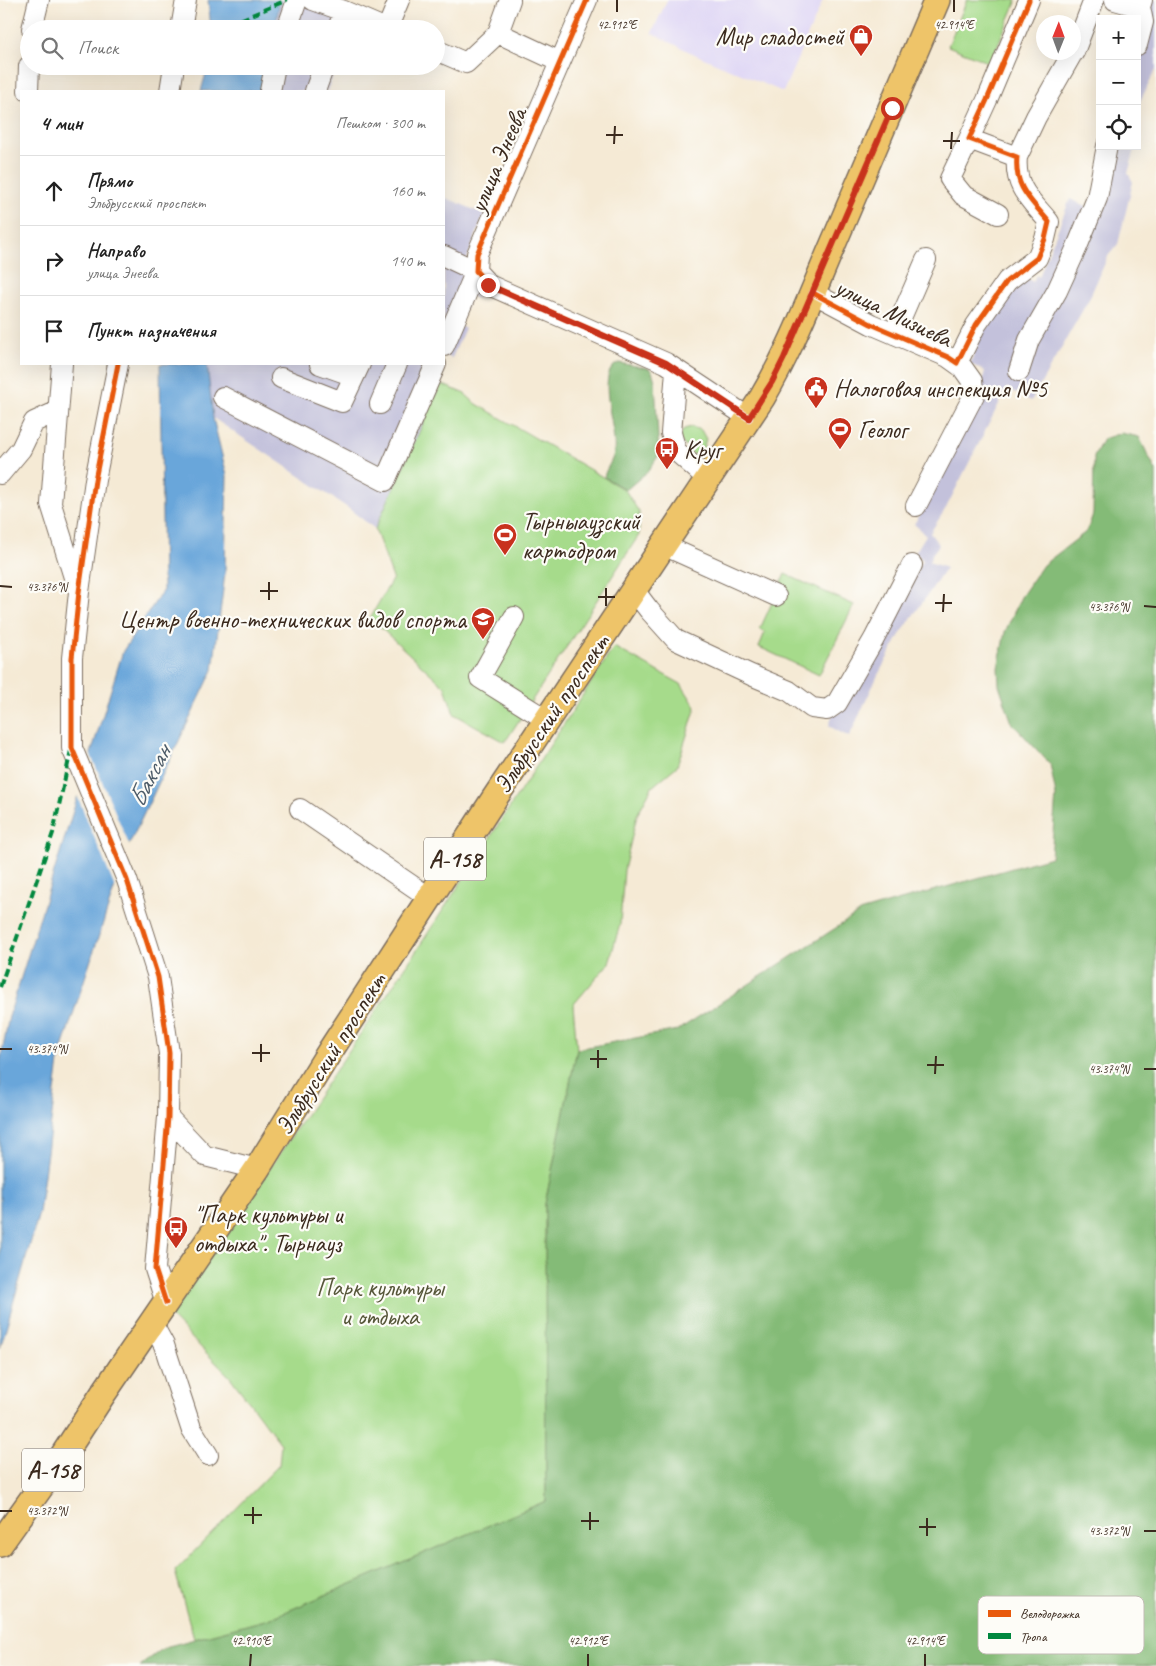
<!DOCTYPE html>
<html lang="ru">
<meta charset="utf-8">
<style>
:root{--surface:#fff;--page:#f6f6f6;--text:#222;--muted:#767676;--line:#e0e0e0}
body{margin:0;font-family:Caveat,sans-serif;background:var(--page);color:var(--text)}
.controls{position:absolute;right:15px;top:15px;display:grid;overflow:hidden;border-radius:0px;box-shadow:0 5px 20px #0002}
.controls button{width:45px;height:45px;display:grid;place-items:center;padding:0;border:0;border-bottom:1px solid var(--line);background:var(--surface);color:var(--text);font:25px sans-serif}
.compass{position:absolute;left:1036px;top:15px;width:45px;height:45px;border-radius:50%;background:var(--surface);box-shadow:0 5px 20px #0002;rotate:1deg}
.stop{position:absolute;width:15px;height:15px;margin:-11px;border:4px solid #c8321e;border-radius:50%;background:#fff}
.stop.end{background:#c8321e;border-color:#fff;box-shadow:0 1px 5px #0008}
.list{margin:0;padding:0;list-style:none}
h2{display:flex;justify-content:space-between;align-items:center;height:65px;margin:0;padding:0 20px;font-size:21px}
h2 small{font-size:16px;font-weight:400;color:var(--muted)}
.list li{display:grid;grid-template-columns:32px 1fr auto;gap:15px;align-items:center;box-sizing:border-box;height:70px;padding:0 20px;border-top:1px solid var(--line)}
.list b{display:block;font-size:19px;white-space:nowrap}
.list p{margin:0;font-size:16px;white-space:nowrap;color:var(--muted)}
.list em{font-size:16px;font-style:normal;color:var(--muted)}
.icon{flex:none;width:28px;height:28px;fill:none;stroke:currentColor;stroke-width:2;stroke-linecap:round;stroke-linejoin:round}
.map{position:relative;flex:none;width:1156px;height:1666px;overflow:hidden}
.search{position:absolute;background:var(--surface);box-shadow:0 5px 20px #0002;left:20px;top:20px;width:425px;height:55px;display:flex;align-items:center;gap:12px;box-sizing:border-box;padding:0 18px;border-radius:28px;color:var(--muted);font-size:19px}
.panel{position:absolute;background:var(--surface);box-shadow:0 5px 20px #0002;left:20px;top:90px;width:425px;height:275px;border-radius:0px}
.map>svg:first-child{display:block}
.built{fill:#ded5f5}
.industrial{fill:#c3c1db}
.green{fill:#a6db8b;stroke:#708254}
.forest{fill:#84bb77;stroke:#60724a}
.water{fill:#69a6da;stroke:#52687c}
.pier{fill:#f5ead5}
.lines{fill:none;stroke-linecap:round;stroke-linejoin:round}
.minor-casing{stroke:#7c6d5e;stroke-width:22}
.major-casing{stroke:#7c6d5e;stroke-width:28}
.minor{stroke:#fff;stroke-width:20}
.major{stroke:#eec469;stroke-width:25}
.quiet{stroke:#00873e;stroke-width:4;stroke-dasharray:8 4;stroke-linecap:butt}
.cycleway-casing{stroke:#fdfcf7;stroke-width:8}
.cycleway{stroke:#e8590c;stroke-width:5}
.route{stroke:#c8321e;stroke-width:6}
.ticks{fill:none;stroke:#3b2a1e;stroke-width:2}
.labels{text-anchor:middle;stroke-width:4.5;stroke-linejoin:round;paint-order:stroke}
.shield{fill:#fdfcf7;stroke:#75695f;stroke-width:1}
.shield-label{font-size:24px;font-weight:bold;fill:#3b2a1e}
.poi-label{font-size:25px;fill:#3b2a1e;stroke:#fdfcf7;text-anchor:start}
.street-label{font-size:25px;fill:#3b2a1e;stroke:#fdfcf7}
.park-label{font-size:25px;fill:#565639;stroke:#fdfcf7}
.water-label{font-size:26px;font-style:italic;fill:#4d5c69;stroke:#fdfcf7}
.key{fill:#fdfcf7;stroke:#c3bdb6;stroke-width:1}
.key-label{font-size:14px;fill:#3b2a1e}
.ticks-label{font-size:12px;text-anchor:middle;fill:#3b2a1e;stroke:#fdfcf7;stroke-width:4.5;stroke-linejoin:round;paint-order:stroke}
</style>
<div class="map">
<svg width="1156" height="1666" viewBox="0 0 1156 1666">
<rect width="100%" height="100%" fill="#fdfcf7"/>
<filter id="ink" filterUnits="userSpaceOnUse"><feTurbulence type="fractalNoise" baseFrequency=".02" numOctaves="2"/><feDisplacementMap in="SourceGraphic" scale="10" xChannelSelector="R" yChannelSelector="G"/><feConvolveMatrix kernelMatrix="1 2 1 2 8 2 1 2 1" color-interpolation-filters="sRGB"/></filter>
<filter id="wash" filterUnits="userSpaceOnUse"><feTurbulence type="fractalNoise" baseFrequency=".0096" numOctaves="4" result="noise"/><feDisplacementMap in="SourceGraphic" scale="20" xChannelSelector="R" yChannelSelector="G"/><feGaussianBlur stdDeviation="1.12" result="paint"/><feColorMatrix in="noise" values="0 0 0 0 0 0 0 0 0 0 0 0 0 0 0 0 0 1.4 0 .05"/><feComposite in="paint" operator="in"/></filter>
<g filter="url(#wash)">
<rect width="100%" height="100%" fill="#f5ead5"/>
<path class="built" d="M667,0H823L783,92L692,53L652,33Z"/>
<path class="industrial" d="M280,0H308L349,29H275Z
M1146,0H1156V70L1138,105L1137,115V50Z
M268,66H336L328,91H264Z
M1119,146H1136L1128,173L1133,182L1118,244L1108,256L1089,299L1031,401L1007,388L946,508L930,533L939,545L932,554L929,562L946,568L900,635L878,675L849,737L829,726L833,713L838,714L863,665L923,560L915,553L926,535L914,524L931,497L979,393L985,371L970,364L984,326L988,328L1001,305L1021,275L1033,282L1036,275L1039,277L1070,199L1097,211Z
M444,197L484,214L462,272L478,299L471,296L458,325L465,328L452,358L444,355Z
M207,364H440L429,389L437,393L375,529L348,508L213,418Z"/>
<path class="green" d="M967,0H1017L990,63L948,46Z
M441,384L465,394L475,403L625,490L639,512V535L505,742L454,714L445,687L370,618L393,578L375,529Z
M691,427L701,430L706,439L703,449L694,455L678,439L684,429Z
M785,574L854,605L819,675L759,647L765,632L760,629Z
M614,647L681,684L696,707L677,766L652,787L637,815L624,870L620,924L609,963L573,1005L577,1049L545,1204L546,1501L269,1619L194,1639L175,1571L279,1465L281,1444L230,1377L170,1316L415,953Z"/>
<path class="forest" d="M619,363L648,368L652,371L655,381L659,455L648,471L626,490L604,477C606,468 613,461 614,452C617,431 598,381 613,367C614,365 617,364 619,363Z
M1121,433L1139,437L1156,471V1666H140L165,1647L269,1619L546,1501L545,1204L577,1049L678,1030L862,911L1051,857L1056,795L1050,764L1012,723L999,685L998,668L1005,632L1021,597L1043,565L1087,531L1093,514L1094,456L1103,439Z"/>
<path class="water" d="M208,0H280L275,29H211Z
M208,66H268L264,91H201Z
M160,364H207L213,418L227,476L225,573L213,670L128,847L60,1054L39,1213L0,1349V1062L9,1016L123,651L163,590Z"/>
<path class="pier" d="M89,751L130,847L116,890L76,793Z"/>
</g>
<g filter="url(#ink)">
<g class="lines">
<g class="minor-casing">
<path id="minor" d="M313,0L344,11
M510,0L498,33L560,62
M587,0L477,254L476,271L489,285L666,363L749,418
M1115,0L1140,7L1142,0
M32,29L39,0
M181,29L186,0
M287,29L297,0
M338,29L344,11L386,29
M387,29L399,0
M1137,45L1143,22L1140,7
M436,50L466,63L498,33
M1074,52L1094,0
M28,91L29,66
M170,91L174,66
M270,91L275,66
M315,91L324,66
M969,139L950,179L963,195L998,214
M1017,157L1036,117L1073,52
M444,256L476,271L444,346
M813,293L871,324L948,357L962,367L972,381L974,395L916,506
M894,334L926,260
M957,363L976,325L1007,281L1037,258L1045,239L1049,222C1031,200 1014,188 1017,157L969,139L987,100L1029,0
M62,364L51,504L77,587
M118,364L95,480L79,592L72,658V748L127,880L158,977L169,1053L168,1117L155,1269L166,1303
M320,364L354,376
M676,370L671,433L676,451L708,479
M1019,371L1029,340L1057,291L1077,247L1097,198L1107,146
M281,378L342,402L360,364
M223,397L385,481L436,364
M380,404L397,364
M0,474L21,449L34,422L58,411
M663,545L776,596
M633,589L649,610L676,640L751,675L789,691L812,708L827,710L837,703L874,639L912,565
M514,617L480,678L547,720
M300,809L430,898
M168,1117L205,1156L257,1169
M152,1323L164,1345L191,1428L208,1455"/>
</g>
<g class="major-casing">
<path id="major" d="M0,1544L62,1457L103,1394L257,1169L330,1051L494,799L762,398C793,346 813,290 837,235C870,157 904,79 937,0"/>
</g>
<use href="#minor" class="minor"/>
<use href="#major" class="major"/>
<path class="quiet" d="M219,29L287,0
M0,987L53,833L71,750"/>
<g class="cycleway-casing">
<path id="cycleway" d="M587,0L477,254L476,271L489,285L666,363L749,418
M813,293L871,324L948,357L957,363L976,325L1007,281L1037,258L1045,239L1049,222C1031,200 1014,188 1017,157L969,139L987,100L1029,0
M118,364L95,480L79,592L72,658V748L127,880L158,977L169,1053L168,1117L155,1269L166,1303"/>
</g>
<use href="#cycleway" class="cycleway"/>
</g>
</g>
<g class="lines" filter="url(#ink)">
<path class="route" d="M488,285L666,363L749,418L772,382L784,358L892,108"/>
</g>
<path class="ticks" d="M617,12V0M954,12V0M606,135H623M943,141H960M614,144L615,126M951,149L952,132M0,586L12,587M260,591H278M598,597H615M269,600V582M935,603H952M606,606V588M1144,606L1156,607M943,612L944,594M0,1049H12M252,1053H270M590,1059H607M261,1062V1044M927,1065H944M598,1068V1050M1144,1069H1156M935,1074L936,1056M0,1511H12M244,1515H262M581,1521H599M253,1524V1507M919,1527H936M590,1530V1512M1144,1531H1156M927,1536V1518M250,1666L251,1654M588,1666V1654M925,1666V1654"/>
<defs>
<g id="shop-pin" transform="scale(1.25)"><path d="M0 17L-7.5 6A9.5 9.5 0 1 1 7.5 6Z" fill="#c8321e" stroke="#fdfcf7"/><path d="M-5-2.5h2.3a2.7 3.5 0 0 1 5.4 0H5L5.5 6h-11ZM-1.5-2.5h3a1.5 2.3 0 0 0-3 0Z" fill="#fff"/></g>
<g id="civic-pin" transform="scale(1.25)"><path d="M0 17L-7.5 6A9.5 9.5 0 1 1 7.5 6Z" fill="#c8321e" stroke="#fdfcf7"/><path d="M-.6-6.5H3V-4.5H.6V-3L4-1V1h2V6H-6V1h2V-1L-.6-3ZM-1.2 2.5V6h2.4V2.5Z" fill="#fff"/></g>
<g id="stadium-pin" transform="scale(1.25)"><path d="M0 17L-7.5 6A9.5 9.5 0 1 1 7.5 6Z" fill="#c8321e" stroke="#fdfcf7"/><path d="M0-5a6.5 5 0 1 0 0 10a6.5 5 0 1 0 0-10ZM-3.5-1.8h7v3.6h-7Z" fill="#fff"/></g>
<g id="bus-pin" transform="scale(1.25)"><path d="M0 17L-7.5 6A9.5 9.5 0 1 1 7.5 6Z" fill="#c8321e" stroke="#fdfcf7"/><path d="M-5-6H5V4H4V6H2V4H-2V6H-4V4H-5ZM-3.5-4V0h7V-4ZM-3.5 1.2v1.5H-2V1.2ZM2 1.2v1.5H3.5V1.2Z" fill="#fff"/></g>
<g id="school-pin" transform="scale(1.25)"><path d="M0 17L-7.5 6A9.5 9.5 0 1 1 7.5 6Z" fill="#c8321e" stroke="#fdfcf7"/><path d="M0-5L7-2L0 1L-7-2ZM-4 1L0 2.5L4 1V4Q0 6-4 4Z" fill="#fff"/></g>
</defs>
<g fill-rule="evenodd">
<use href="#shop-pin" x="861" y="36"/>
<use href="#civic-pin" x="816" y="388"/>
<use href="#stadium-pin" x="840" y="429"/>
<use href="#bus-pin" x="667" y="449"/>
<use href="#stadium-pin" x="505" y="535"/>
<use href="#school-pin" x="483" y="619"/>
<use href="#bus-pin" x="176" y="1228"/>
</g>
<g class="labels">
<g class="shield">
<rect x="424" y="837.5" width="62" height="43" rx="4"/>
<rect x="22" y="1448.5" width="62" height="43" rx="4"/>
</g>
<g class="shield-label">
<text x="455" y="867">А-158</text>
<text x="53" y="1478">А-158</text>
</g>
<g class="poi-label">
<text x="844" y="45" text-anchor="end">Мир сладостей</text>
<text x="834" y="397">Налоговая инспекция №5</text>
<text x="858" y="438">Геолог</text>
<text x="684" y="458">Круг</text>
<text x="522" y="530">Тырныаузский<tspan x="522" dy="29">картодром</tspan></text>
<text x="466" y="628" text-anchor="end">Центр военно-технических видов спорта</text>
<text x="194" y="1223">"Парк культуры и<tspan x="194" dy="29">отдыха". Тырнауз</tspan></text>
</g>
<g class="street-label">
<text transform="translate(497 160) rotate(-67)" y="9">улица Энеева</text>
<text transform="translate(894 312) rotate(26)" y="9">улица Мизиева</text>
<text transform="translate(551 713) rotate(-56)" y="9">Эльбрусский проспект</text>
<text transform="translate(330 1053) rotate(-58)" y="9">Эльбрусский проспект</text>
</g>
<g class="park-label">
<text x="380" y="1296">Парк культуры<tspan x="380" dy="29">и отдыха</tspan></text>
</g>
<g class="water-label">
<text transform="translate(149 776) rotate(-63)" y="9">Баксан</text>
</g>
</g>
<rect x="978" y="1596" width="166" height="58" rx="8" class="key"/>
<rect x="988" y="1610" width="23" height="7" fill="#e8590c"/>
<rect x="988" y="1633" width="23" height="6" fill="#00873e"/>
<g class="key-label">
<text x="1020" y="1618">Велодорожка</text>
<text x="1020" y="1641">Тропа</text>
</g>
<g class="ticks-label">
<text x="617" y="29">42.912°E</text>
<text x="954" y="29">42.914°E</text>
<text x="47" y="591">43.376°N</text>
<text x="1109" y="611">43.376°N</text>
<text x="47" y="1053">43.374°N</text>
<text x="1109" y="1073">43.374°N</text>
<text x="47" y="1515">43.372°N</text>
<text x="1109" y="1535">43.372°N</text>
<text x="251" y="1645">42.910°E</text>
<text x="588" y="1645">42.912°E</text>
<text x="925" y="1645">42.914°E</text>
</g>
</svg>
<div class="controls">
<button>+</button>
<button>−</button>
<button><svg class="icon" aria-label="locate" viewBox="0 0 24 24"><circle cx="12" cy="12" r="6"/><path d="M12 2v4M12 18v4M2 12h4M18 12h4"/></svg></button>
</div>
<svg class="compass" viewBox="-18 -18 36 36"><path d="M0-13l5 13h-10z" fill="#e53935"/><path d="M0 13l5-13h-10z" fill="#767676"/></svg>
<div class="stop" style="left:892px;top:108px"></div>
<div class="stop end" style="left:488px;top:285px"></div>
<div class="search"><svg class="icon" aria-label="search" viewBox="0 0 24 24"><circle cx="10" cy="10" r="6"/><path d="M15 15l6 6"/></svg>Поиск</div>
<section class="panel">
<h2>4 мин<small>Пешком · 300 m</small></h2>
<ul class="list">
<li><svg class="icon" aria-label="ahead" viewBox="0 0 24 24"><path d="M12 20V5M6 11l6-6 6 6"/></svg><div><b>Прямо</b><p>Эльбрусский проспект</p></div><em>160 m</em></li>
<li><svg class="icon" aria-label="right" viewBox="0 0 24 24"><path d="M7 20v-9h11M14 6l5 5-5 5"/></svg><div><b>Направо</b><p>улица Энеева</p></div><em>140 m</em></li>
<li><svg class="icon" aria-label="arrive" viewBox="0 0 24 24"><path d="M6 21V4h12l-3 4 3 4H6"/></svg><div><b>Пункт назначения</b></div></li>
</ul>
</section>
</div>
